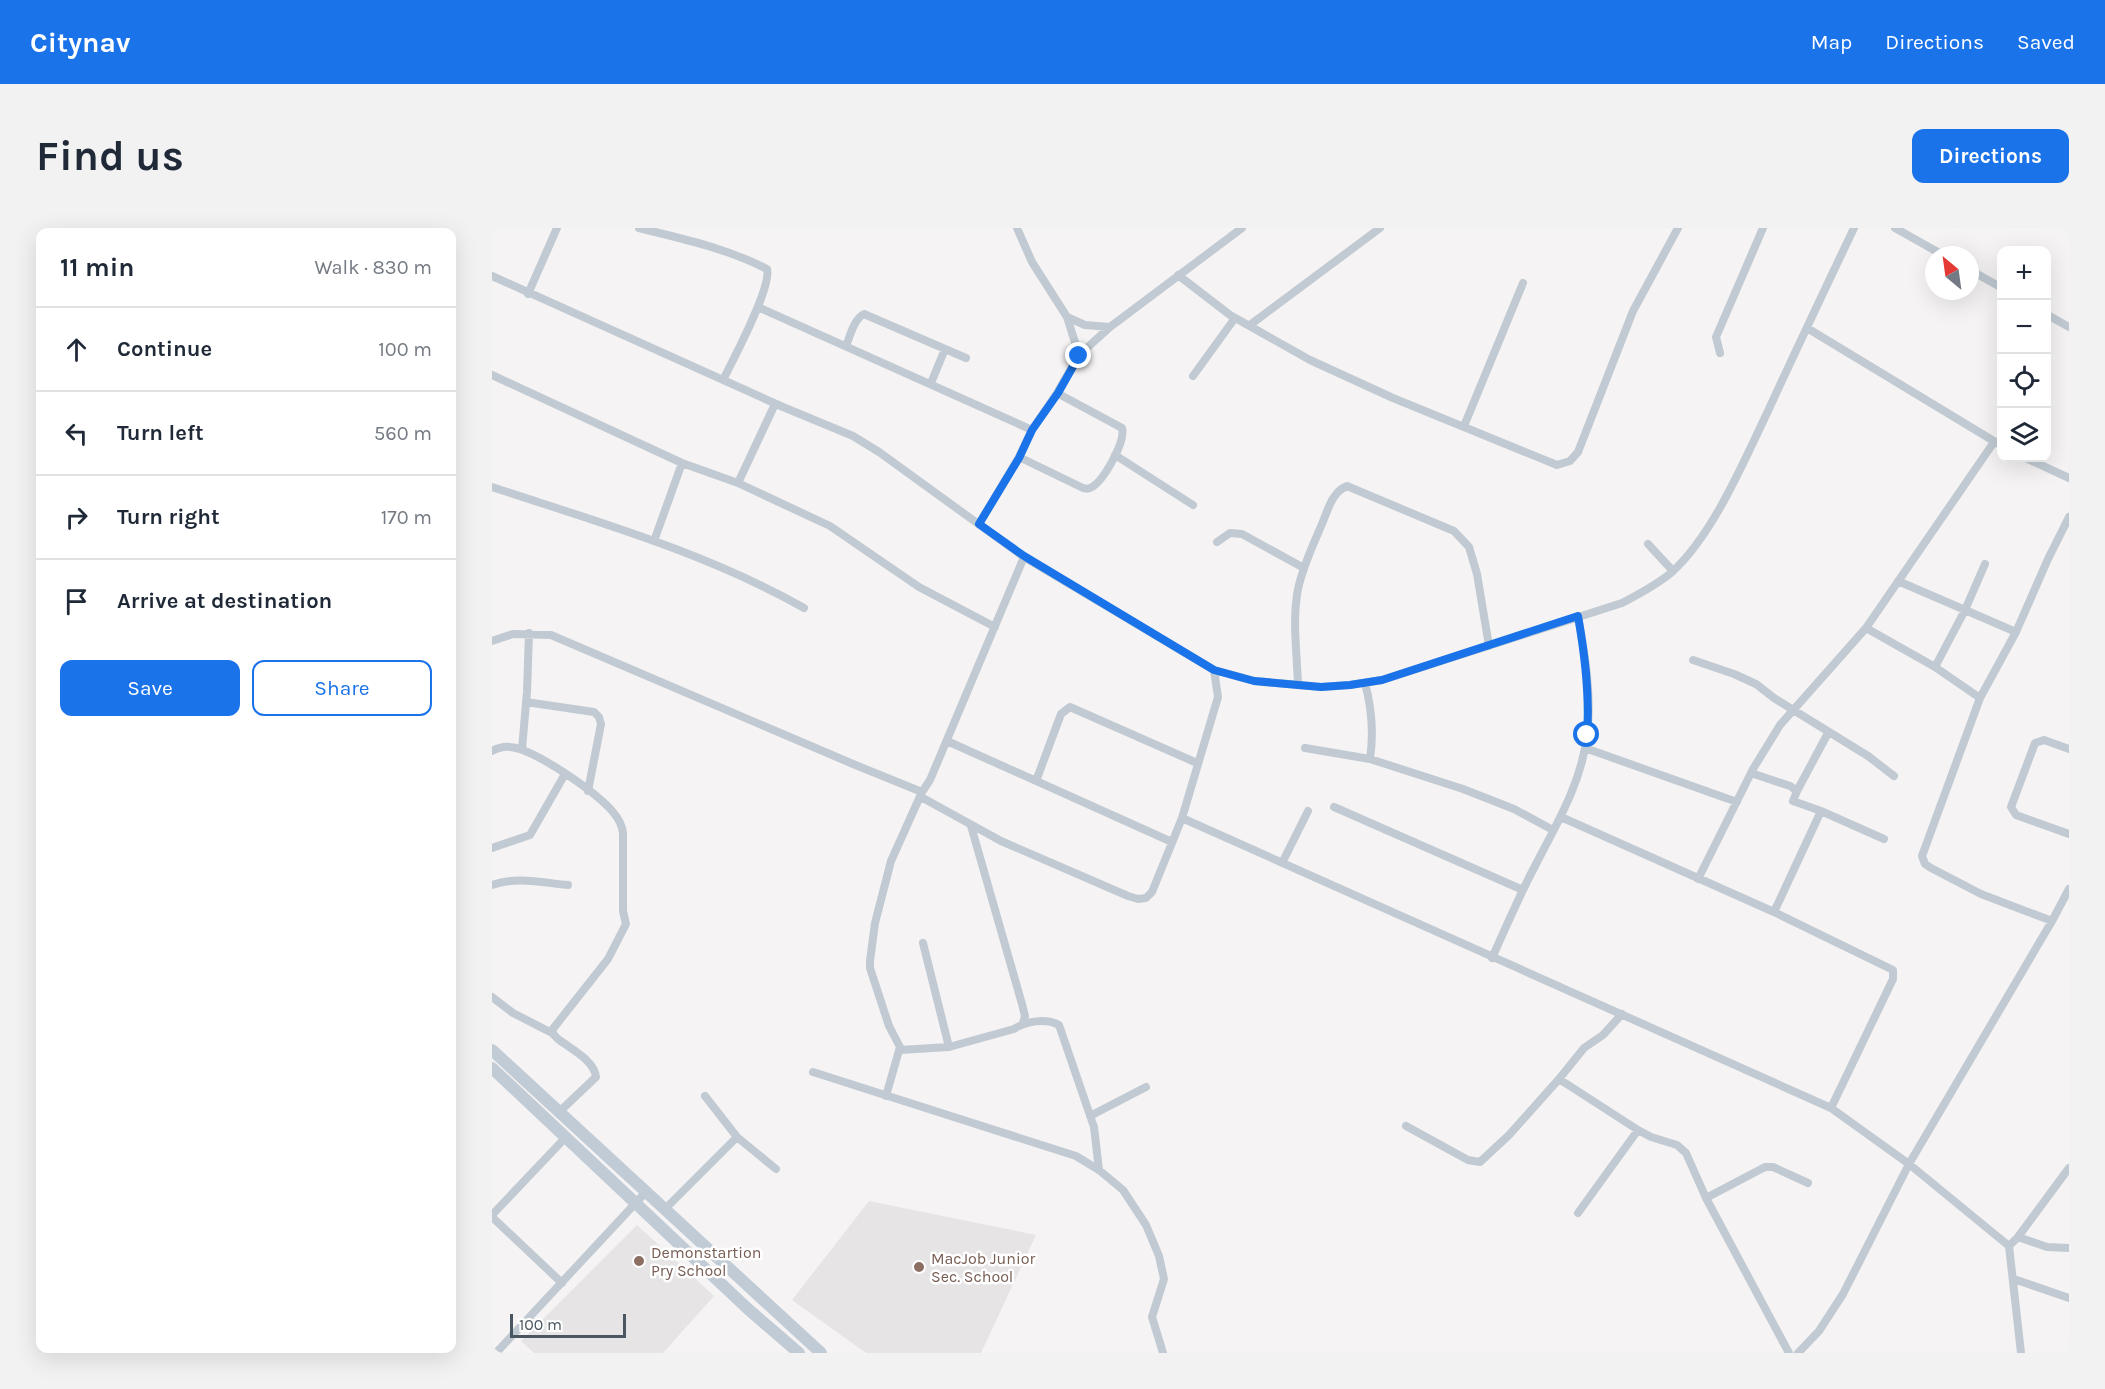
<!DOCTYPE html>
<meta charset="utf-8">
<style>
:root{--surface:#fff;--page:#f2f2f3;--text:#1f2937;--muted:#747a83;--line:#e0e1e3;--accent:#1a73e8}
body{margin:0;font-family:Karla,sans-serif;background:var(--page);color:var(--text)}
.controls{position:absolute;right:18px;top:18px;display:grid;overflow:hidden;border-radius:12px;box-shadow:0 6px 24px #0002}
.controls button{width:54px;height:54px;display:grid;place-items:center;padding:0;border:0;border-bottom:2px solid var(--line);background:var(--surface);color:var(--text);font:30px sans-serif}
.compass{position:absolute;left:1433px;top:18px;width:54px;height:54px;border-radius:50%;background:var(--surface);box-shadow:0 6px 24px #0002;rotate:331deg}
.scale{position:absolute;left:18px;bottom:15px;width:116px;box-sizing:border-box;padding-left:6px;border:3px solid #4a5661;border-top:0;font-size:16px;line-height:21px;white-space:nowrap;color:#4a5661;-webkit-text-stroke:4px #fff;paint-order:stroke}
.stop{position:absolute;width:18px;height:18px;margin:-14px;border:4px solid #1a73e8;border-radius:50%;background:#fff}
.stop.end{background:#1a73e8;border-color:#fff;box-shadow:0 2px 6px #0008}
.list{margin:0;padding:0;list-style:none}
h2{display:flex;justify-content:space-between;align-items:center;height:78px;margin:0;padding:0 24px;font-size:26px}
h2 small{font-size:20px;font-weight:400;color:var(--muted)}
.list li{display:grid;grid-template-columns:39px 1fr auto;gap:18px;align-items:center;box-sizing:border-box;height:84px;padding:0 24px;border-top:2px solid var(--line)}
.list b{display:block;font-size:22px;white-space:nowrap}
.list em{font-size:20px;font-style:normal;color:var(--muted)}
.actions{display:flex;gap:12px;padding:18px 24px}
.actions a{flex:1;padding:14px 0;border:2px solid var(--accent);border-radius:12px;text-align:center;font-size:21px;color:var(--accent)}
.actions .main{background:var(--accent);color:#fff}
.icon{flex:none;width:33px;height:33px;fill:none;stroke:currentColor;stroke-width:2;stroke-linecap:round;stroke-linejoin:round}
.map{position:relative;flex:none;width:1577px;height:1125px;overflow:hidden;border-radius:12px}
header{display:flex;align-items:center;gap:36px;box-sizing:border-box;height:84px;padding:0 30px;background:var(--accent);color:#fff}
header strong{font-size:28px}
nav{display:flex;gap:33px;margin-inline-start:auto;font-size:21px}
.intro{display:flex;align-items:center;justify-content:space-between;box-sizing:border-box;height:144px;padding:0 36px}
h1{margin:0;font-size:42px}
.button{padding:15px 27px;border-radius:12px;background:var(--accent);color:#fff;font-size:21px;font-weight:700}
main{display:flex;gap:36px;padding:0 36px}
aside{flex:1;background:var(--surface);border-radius:12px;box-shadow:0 6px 24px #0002}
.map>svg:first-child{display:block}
.education{fill:#e6e4e5}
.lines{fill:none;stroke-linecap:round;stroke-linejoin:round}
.street{stroke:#c1cad2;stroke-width:8}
.secondary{stroke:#c1cbd6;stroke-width:12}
.route{stroke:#1a73e8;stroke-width:8}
.education-dot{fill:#8d6e63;stroke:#fff;stroke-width:2}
.labels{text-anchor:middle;stroke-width:5;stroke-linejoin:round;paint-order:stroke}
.education-label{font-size:16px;fill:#785e54;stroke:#fff;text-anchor:start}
</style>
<header>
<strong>Citynav</strong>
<nav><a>Map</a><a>Directions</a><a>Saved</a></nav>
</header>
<div class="intro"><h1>Find us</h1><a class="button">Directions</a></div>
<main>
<aside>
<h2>11 min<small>Walk · 830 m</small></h2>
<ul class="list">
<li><svg class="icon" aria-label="ahead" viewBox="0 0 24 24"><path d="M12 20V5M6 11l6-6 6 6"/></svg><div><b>Continue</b></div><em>100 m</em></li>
<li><svg class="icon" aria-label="left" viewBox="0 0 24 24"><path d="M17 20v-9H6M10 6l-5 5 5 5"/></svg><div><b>Turn left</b></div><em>560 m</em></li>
<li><svg class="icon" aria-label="right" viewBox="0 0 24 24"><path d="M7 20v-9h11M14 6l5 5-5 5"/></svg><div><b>Turn right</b></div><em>170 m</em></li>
<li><svg class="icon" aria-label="arrive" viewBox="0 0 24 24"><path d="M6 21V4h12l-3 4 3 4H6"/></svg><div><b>Arrive at destination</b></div></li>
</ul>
<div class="actions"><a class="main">Save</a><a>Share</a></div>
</aside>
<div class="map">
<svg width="1577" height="1125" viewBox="0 0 1577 1125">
<rect width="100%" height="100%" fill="#f5f3f3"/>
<path class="education" d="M377,973L544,1007L489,1125H374L300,1072Z
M145,997L222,1068L171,1125H42L29,1113Z"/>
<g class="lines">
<path class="street" d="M147,0C191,11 234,20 275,41C280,59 241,132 231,152
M525,0L540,34L575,89L587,127
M1403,0L1451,27
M1478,42L1510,60
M686,47L738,87L818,132L901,170L1065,237L1078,233L1086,224L1141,83L1186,0
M0,48L291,179L361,208L387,224L532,329L722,442L763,453L829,459L858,457L890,452L1130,375C1147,366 1165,357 1180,344C1221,307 1252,233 1276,183C1304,122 1333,61 1362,0
M36,66L65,0
M266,79L540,202
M1554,86L1577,99
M575,89L593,97L618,99
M758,97L888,0
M1315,100L1510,218
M354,118C358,108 362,91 372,86L474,130
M1228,125L1224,109L1271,0
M0,147L190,235L246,255L338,298L427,359L503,399
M701,148L743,90
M439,155L453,121
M972,198L1031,55
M623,227L701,277
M527,229L591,260C596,261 596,261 600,259C612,252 634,213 630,200L565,165
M1534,230L1577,250
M246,255L283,176
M0,259C106,294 215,325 312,380
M487,296L527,229L540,202L565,165L587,127L618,99L750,0
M162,313L190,235
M725,314L738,305L750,306L812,340
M1156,316L1181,343
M1406,353L1524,404
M1374,400L1443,439L1488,470
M0,413L21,406L59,407L361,536L430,564
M1201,432L1242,446L1264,456L1282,470L1376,528L1402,548
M1443,439L1473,382L1493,336
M873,455C880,481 882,504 878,531
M806,457C805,425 800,392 806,361C811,338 821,317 830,296C836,282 840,264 855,258L962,303L977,319L985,346L997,418
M34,474L102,484L107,489L109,496L96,563
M455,513L680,614
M813,520L878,531L971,561L1022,581L1061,602
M1093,520L1245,574
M30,521L35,464L37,405
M1577,521L1552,512L1543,515L1519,579L1524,587L1577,606
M0,523C6,520 11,518 18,519C43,521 105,565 121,584C127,591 130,597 131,605V683L134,696L116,731L60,802L62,807L66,811C79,821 102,832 104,849L66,885
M1259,545L1298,558L1305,563L1301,573L1329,583L1392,611
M544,553L569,486L578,479L705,535
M1305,563L1336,505
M429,569L509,613L636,668L646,671L654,670L660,664L690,590L726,469L722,442
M842,579L1031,662
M1069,589L1282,684L1401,742V751L1339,880
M690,590L1339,880L1417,936L1517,1018L1529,1125
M479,598L530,776L533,788L531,795
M0,620L38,607L73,546
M790,635L816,583
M1206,651L1261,541L1288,497L1374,400L1502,214
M0,657C24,648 52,655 76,657
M1282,684L1329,583
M1560,693L1489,666L1439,640L1433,636L1430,628L1488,470L1524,404L1556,331L1577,289
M431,715L457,819
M1000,730C1014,699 1027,668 1043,638C1064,597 1090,554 1095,507C1100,468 1093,427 1086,388
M0,769L21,785L60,805
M408,822L457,819L522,801C534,793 554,790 567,797L602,899L607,942
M321,844L584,928L607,942L631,962L654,997L667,1028L672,1051L660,1089L671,1125
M1067,851L1146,902L1159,909L1185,917L1194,925L1214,970L1297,1125
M213,868L245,909L284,941
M394,868L408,819L397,798L378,740V733L383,695L399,633L430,564L438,552L532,329
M598,888L654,859
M914,898L976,932L988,934L1017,907L1067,851L1092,820L1111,807L1130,786
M1214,970L1273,939H1281L1316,955
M172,982L245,909
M1086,985L1146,902
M0,987L74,909
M0,989L70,1055
M1526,1009L1555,1019L1577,1020
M1517,1018L1526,1009L1577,940
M1522,1051L1577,1070
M4,1125L153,965
M1306,1125L1327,1103L1351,1066L1417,936L1560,693L1577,661"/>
<path class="secondary" d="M0,822L329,1125
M0,840L256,1081L307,1125"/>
</g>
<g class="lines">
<path class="route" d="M587,128L566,165L540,202L527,230L487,296L532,328L722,442L762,453L829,459L858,457L890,452L1086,388C1093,428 1098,467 1095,507"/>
</g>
<g class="education-dot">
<circle cx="147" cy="1033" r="6"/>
<circle cx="427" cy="1039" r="6"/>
</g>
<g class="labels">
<g class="education-label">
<text x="159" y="1030">Demonstartion<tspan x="159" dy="18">Pry School</tspan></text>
<text x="439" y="1036">MacJob Junior<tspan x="439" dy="18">Sec. School</tspan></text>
</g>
</g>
</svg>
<div class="controls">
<button>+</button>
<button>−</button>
<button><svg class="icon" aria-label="locate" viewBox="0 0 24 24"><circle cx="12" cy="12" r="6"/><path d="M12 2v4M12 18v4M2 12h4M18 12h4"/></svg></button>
<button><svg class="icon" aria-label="layers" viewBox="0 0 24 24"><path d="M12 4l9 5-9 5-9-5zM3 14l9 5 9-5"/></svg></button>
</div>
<svg class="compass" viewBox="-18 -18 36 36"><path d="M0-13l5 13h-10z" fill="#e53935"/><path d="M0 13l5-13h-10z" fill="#747a83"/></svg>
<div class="scale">100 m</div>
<div class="stop" style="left:1095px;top:507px"></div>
<div class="stop end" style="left:587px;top:128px"></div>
</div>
</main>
